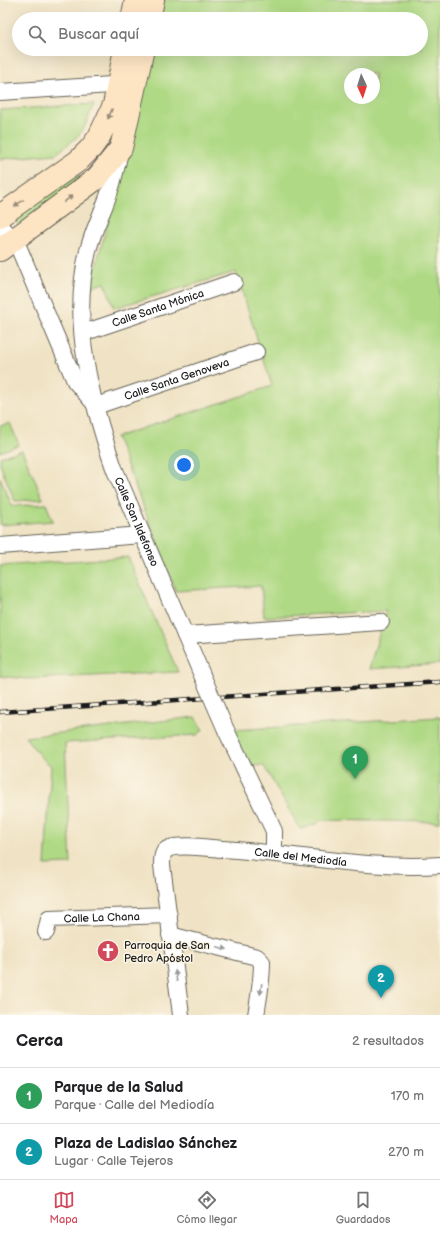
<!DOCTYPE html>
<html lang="es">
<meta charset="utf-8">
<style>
:root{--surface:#fff;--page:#f6f6f6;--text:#202124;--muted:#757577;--line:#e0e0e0;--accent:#d1495b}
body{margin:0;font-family:"Balsamiq Sans",sans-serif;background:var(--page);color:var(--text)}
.compass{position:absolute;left:344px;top:68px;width:36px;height:36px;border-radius:50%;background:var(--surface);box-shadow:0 4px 16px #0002;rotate:176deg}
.you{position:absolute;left:184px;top:465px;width:14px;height:14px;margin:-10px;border:3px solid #fff;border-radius:50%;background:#1a73e8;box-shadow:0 0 0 6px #1a73e833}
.badge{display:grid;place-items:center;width:26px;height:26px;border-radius:50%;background:var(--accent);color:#fff;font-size:13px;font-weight:700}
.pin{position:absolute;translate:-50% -33px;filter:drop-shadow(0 1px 2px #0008)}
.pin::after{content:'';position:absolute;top:21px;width:14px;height:12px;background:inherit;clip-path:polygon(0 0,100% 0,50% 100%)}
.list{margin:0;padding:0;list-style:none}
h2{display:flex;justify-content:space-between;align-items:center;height:52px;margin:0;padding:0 16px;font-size:17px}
h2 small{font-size:13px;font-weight:400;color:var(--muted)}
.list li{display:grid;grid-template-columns:26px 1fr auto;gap:12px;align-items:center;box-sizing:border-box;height:56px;padding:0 16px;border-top:1px solid var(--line)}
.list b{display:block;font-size:15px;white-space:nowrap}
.list p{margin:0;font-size:13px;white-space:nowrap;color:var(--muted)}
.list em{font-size:13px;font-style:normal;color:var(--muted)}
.icon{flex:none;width:22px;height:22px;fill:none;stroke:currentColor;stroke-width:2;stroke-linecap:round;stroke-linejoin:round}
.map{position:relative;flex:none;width:440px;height:1015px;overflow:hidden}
.search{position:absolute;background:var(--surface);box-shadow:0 4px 16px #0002;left:12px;right:12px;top:12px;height:44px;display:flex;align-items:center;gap:10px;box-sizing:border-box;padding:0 14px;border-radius:22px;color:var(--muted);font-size:15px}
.sheet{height:164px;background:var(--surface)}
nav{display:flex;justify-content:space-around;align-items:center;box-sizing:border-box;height:56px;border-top:1px solid var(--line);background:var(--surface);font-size:11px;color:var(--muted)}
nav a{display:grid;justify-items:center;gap:2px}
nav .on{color:var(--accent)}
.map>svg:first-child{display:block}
.green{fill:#afd984;stroke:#667a50;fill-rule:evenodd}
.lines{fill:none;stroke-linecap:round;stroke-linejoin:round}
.minor-casing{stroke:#666257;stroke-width:18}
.secondary-casing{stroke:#666257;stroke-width:24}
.minor{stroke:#fff;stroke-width:16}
.secondary{stroke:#fde5c4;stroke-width:22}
.rail-casing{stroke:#1c1c1c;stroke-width:4.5}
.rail{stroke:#fcf5e5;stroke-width:3;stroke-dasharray:9;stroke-linecap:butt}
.minor-bridge-casing{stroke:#666257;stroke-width:18;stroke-linecap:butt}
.minor-bridge{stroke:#fff;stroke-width:16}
.oneway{fill:#988b78}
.oneway2{fill:#999}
.labels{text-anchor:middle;stroke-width:3;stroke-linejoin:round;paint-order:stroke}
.street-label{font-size:11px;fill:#1c1c1c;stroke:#fcf5e5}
.poi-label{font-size:11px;fill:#1c1c1c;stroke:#fcf5e5;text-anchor:start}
</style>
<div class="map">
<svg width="440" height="1015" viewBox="0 0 440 1015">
<rect width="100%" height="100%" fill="#fcf5e5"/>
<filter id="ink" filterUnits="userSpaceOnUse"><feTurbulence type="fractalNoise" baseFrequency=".025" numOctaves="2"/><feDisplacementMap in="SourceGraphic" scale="8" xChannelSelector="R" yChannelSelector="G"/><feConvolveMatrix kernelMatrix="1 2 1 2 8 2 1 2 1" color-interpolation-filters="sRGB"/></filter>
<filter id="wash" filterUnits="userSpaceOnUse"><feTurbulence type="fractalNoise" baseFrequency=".012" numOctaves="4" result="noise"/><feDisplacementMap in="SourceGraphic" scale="16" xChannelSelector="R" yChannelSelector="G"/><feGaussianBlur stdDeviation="0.9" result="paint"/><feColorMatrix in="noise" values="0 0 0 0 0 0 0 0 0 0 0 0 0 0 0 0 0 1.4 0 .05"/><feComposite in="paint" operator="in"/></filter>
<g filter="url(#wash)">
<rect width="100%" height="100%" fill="#f0e3c5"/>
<path class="green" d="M160,0H440V664L369,669L386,611L264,617L261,586L176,591L116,437L272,386L236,272L114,308L105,283L90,287L121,175L150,49H421V19H156ZM350,74H374V98H350Z
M94,104L84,128L77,137L56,154L0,159V110Z
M77,173L81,180L18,225L13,217Z
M10,423L19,445L0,452V426Z
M22,450L43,499L15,501L0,465V457Z
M0,477L12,506L46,504L53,521L0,525Z
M128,557L178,672L27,679L0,676V566Z
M195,717L203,730L197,735L65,743L71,864L45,865L51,766L41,757L25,737Z
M440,717V822L321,820L317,824L300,829L264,766L249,765L233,730Z"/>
</g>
<g filter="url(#ink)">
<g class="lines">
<g class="minor-casing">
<g id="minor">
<path d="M0,92L128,84"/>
<path id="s1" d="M120,152C116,168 113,184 107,199C101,216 92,233 88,251C70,322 91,401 114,468L202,675"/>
<path d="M0,227L15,239L75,381L94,403"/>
<path id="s2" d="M83,333L234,282"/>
<path id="s3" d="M96,406L256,352"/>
<path d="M0,546L142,535"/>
<path d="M185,635L381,622"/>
<path d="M226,730L274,831V852"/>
<path id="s4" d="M46,932L49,919L169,915"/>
<path d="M170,935L257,957L262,962C262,981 259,997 256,1015"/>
<path id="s5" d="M181,1015L162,865C162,858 162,850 170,848C183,844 208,848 222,849C294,853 367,870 440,865"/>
</g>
</g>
<g class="secondary-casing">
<path id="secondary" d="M132,19L136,0
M149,19L153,0
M0,216L78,161L91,148L99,137L114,105L125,49
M0,250L97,178L121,148L143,49"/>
</g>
<use href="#minor" class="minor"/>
<use href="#secondary" class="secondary"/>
<g class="rail-casing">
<path id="rail" d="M0,712L440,682"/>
</g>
<use href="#rail" class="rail"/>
<g class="minor-bridge-casing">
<path id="minor-bridge" d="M202,675L226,730"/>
</g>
<use href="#minor-bridge" class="minor-bridge"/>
</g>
<defs><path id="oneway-solid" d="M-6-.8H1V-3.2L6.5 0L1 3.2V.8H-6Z"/></defs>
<g class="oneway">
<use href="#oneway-solid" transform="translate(110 114) rotate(113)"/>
<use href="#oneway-solid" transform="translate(68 199) rotate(-37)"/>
<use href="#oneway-solid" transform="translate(19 203) rotate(145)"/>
</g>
<g class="oneway2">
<use href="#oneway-solid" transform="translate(222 948) rotate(14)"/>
<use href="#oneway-solid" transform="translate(176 976) rotate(-99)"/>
<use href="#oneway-solid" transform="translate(261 989) rotate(98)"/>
</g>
</g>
<defs>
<g id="church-disc" transform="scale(1.15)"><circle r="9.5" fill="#d1495b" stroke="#fcf5e5"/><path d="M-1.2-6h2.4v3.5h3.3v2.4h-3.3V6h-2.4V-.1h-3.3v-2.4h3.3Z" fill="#fff"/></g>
</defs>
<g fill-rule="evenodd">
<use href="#church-disc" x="108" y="951"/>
</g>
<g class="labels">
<g class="street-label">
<text dy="4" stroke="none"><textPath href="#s2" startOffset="79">Calle Santa Mónica</textPath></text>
<text dy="4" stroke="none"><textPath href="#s3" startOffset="85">Calle Santa Genoveva</textPath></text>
<text dy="4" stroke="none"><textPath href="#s1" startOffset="384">Calle San Ildefonso</textPath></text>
<text dy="4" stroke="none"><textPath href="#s5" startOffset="303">Calle del Mediodía</textPath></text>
<text dy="4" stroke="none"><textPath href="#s4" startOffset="66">Calle La Chana</textPath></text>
</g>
<g class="poi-label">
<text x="124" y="949">Parroquia de San<tspan x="124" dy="13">Pedro Apóstol</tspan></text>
</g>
</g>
</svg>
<svg class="compass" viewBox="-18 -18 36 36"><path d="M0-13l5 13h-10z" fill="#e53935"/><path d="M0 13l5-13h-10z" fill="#757577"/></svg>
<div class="you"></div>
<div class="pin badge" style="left:355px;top:779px;background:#2e9e5b">1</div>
<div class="pin badge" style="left:381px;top:998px;background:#0f9aa8">2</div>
<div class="search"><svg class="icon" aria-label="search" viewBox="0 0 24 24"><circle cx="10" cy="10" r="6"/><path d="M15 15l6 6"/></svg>Buscar aquí</div>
</div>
<section class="sheet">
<h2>Cerca<small>2 resultados</small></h2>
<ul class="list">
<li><span class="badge" style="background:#2e9e5b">1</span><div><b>Parque de la Salud</b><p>Parque · Calle del Mediodía</p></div><em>170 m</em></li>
<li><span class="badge" style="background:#0f9aa8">2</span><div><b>Plaza de Ladislao Sánchez</b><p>Lugar · Calle Tejeros</p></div><em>270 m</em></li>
</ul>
</section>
<nav>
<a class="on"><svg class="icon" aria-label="map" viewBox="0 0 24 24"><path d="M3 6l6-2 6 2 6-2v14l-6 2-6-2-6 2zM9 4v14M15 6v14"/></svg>Mapa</a>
<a><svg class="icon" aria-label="directions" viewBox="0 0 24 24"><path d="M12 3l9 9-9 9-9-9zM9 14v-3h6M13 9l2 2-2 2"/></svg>Cómo llegar</a>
<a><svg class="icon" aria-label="saved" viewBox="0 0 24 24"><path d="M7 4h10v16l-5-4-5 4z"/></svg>Guardados</a>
</nav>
